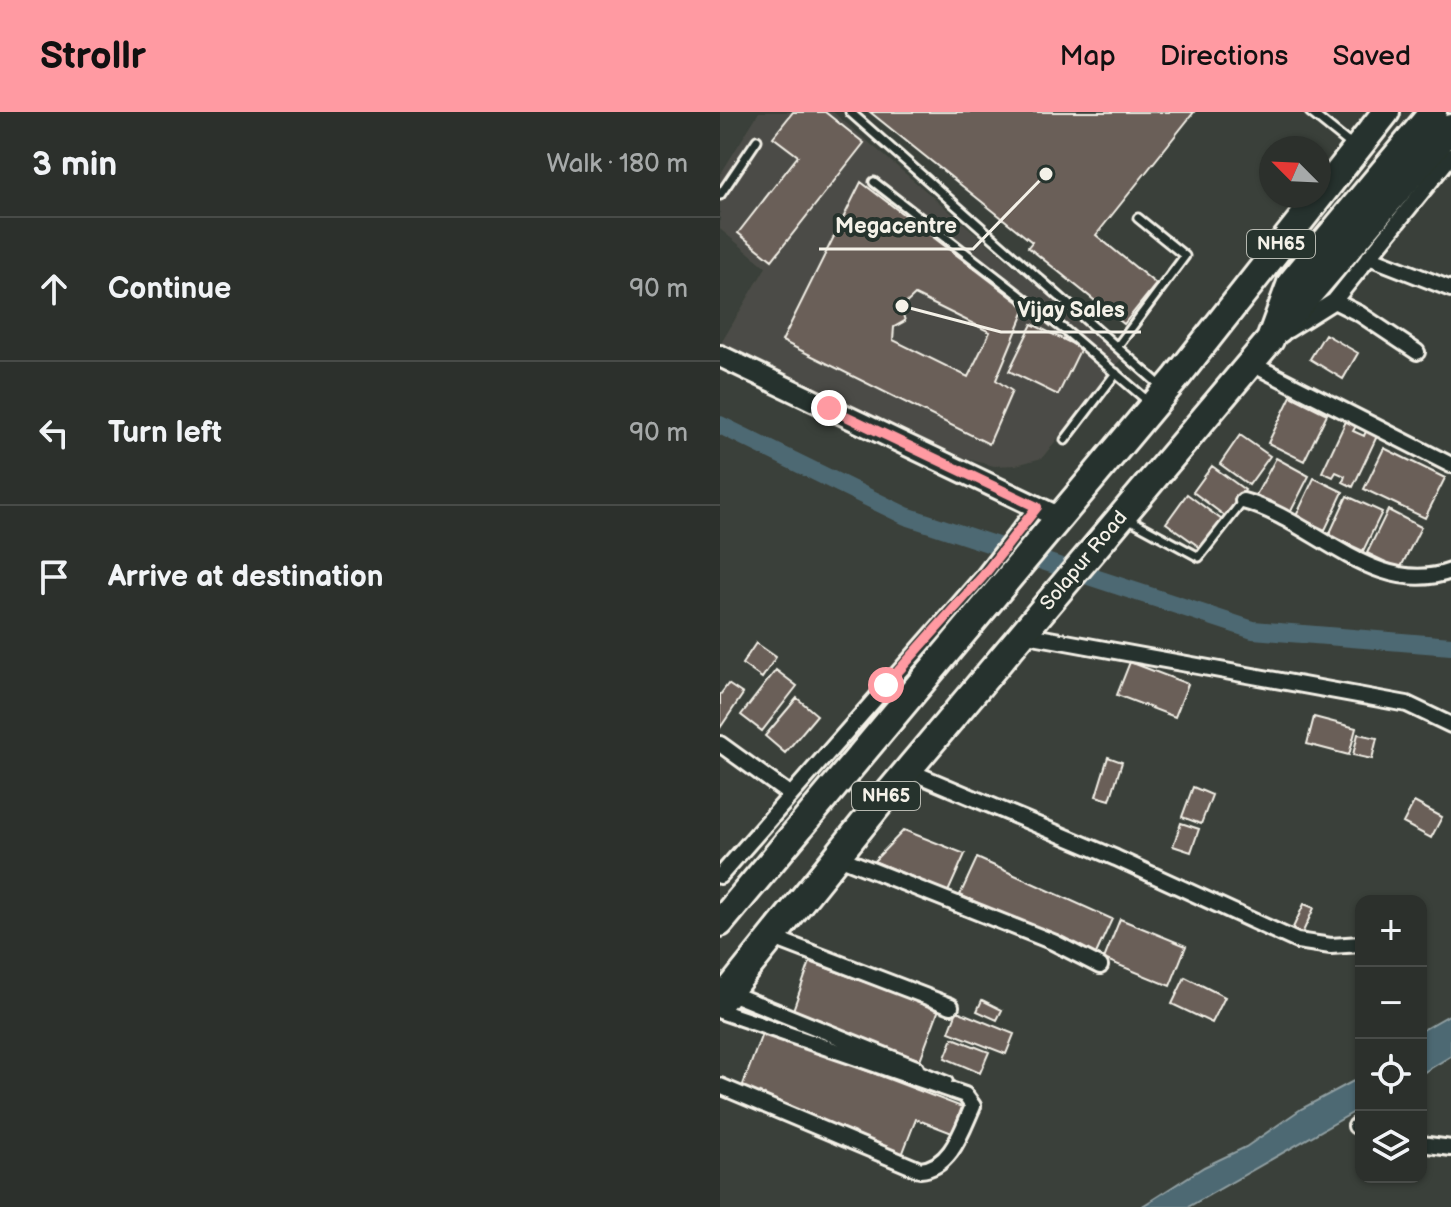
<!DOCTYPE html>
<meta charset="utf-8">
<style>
:root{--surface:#2c302c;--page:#383c38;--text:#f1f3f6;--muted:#a6a9a9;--line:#484b48;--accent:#ff9aa2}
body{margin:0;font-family:"Balsamiq Sans",sans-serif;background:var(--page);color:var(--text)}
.controls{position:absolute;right:24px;bottom:24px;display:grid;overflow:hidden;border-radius:16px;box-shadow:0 2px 6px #0004}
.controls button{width:72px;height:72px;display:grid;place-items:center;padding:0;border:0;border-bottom:2px solid var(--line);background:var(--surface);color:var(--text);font:40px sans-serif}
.compass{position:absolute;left:539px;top:24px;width:72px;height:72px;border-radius:50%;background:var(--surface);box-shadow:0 2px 6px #0004;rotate:294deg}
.stop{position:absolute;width:24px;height:24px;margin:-18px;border:6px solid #ff9aa2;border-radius:50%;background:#fff}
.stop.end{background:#ff9aa2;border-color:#fff;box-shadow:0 2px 8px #0008}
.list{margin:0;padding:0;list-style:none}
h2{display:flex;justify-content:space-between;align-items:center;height:104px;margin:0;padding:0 32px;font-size:34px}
h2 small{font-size:26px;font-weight:400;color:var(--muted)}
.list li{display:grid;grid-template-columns:52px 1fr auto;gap:24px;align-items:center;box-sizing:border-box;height:144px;padding:0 32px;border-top:2px solid var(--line)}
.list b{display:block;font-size:30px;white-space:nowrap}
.list em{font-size:26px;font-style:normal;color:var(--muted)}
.icon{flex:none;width:44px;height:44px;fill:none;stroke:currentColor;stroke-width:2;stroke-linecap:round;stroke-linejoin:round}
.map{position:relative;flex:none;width:731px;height:1095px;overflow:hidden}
header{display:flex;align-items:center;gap:48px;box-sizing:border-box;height:112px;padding:0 40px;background:var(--accent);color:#111}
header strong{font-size:38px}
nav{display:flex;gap:44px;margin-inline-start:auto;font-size:28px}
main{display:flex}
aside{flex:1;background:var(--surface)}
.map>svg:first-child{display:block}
.built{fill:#4b4c46}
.water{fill:#4e6973;stroke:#909fa2;stroke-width:2}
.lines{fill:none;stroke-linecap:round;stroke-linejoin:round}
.canal{stroke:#4e6973;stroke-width:18}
.building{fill:#6a5e58;stroke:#f4f1e8;stroke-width:2;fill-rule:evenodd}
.lane-casing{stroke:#f4f1e8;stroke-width:13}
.street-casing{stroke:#f4f1e8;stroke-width:20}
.secondary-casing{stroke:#f4f1e8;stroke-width:26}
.highway-casing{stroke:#f4f1e8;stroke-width:32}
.lane{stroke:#26332d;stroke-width:7}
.street{stroke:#26332d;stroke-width:14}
.secondary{stroke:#26332d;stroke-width:20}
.highway{stroke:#26332d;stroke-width:26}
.route{stroke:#ff9aa2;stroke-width:10}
.labels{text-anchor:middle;stroke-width:8;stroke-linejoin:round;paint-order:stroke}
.shield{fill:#26332d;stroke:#b6b8b0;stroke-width:2}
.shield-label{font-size:18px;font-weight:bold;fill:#f4f1e8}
.street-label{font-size:20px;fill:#f4f1e8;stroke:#26332d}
.leader{fill:none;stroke:#f4f1e8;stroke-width:3}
.callout-dot{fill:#f4f1e8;stroke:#26332d;stroke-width:3}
.callout-label{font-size:22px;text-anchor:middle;font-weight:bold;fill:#f4f1e8;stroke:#26332d;stroke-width:8;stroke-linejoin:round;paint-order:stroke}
</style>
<header>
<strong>Strollr</strong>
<nav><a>Map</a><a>Directions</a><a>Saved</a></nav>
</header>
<main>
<aside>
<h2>3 min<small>Walk · 180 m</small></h2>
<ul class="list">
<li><svg class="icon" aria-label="ahead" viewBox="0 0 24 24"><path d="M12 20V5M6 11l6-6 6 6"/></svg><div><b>Continue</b></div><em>90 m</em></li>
<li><svg class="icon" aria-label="left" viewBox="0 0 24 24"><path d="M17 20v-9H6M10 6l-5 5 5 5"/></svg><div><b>Turn left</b></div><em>90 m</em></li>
<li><svg class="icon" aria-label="arrive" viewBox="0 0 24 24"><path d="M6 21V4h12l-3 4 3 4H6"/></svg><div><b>Arrive at destination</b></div></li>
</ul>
</aside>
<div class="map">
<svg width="731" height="1095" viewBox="0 0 731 1095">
<rect width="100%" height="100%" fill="#3a403a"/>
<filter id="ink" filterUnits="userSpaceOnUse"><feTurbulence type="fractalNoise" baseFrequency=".0125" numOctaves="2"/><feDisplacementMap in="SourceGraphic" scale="16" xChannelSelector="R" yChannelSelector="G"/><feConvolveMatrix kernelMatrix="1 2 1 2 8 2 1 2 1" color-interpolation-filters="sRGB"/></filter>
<g filter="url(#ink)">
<path class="built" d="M39,0H113L402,246L322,346L296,353L274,354L247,347L0,233L46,155L0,117V63Z"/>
<path class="water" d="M731,902V944L701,962V919Z
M641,965V996L468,1095H421L484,1055L526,1035L581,997Z"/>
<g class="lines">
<path class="canal" d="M0,313L186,404L533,518L731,534"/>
</g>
<path class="building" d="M73,0H105L144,31L52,148L18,121L78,44L53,25Z
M150,0H474L376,123L436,172L404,212L308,135L312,130Z
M141,70L306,196L276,268L292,279L269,332L62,229ZM195,183L270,220L248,265L173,228L174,215L185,209L181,196Z
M312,212L361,236L338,283L289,259Z
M605,222L638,241L623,267L590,247Z
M571,284L607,302L584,349L548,331Z
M626,309L636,314L633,319L644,324L646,319L657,324L633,375L623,370L625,364L616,360L613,365L602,360Z
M520,323L550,344L529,373L500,352Z
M664,336L725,366L705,406L644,377Z
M556,346L589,364L570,401L536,383Z
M492,354L525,378L505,404L473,380Z
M594,366L623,380L605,418L576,404Z
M467,382L502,408L481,436L446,411Z
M627,384L662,400L643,439L609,423Z
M668,398L701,415L680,457L647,441Z
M36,531L56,545L42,566L22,552Z
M410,550L468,572L455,605L397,583Z
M56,558L77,574L42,619L21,603Z
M8,572L23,582L0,616V583Z
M77,586L97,603L65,641L45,624Z
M594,605L636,616L629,643L587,632Z
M638,622L657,626L652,647L633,643Z
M388,645L402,650L390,688L376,684Z
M473,675L492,683L481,712L462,705Z
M694,690L722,705L711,726L683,711Z
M461,711L479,717L471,740L453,734Z
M184,718L245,742L228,780L154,749Z
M257,746L392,807L375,844L240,783Z
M584,792L594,796L581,824L571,820Z
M400,807L466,834L450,874L384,847Z
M90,850L219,897L200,948L72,901Z
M465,865L505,885L492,911L452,892Z
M262,888L282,898L277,908L257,899Z
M237,899L294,922L286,942L229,920Z
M43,919L242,995L232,1021L196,1007L182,1043L20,981Z
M233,926L269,940L260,961L225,946Z"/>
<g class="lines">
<g class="lane-casing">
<path id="lane" d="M130,0L441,274
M590,0L631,33
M154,70L346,219L429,290
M0,83L37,28
M397,235L465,144L418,106
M345,328L396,261
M407,406L479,445L523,389
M196,956L228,969"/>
</g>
<g class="street-casing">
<path id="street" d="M649,145L731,177
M614,189L640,202L697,240
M568,218L614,189L731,44
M530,251L731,353
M523,389C592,407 655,487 731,459
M302,522L687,592L731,613
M0,632L69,682
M187,658L396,746L577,829L611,834L641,832
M116,744L333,830L380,854
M0,764L263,464L317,395
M51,825L231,894
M8,880L196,956
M0,899L245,983L253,994C242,1018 231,1056 200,1058L0,974
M636,1014L641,1015
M701,1032L731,1036"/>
</g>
<g class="secondary-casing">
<path id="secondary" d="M0,244L340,406"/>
</g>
<g class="highway-casing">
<path id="highway" d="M559,217L731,16
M0,811L457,265L666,0
M0,890L155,697L550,228L571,171L713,0"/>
</g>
<use href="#lane" class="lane"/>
<use href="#street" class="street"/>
<use href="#secondary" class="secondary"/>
<use href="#highway" class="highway"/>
</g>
</g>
<g class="lines" filter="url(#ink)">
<path class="route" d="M109,296L317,395L263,464L166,573"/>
</g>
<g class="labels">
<g class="shield">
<rect x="527" y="118" width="68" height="28" rx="6"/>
<rect x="132" y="670" width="68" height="28" rx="6"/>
</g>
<g class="shield-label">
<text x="561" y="138">NH65</text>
<text x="166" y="690">NH65</text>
</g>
<g class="street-label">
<text transform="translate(363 448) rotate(-50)" y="7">Solapur Road</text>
</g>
</g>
<path class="leader" d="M326 62L253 137H99M182 194L281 220H421"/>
<g class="callout-dot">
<circle cx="326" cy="62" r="8"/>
<circle cx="182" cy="194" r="8"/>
</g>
<g class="callout-label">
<text x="176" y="121">Megacentre</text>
<text x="351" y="205">Vijay Sales</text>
</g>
</svg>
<div class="controls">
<button>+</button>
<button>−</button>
<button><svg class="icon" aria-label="locate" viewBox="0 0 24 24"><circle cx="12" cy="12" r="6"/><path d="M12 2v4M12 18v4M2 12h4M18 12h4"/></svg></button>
<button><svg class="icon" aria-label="layers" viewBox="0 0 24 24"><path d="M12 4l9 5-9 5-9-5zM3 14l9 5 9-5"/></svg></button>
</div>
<svg class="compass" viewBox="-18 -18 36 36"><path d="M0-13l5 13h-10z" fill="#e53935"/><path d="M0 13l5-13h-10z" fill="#a6a9a9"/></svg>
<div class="stop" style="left:166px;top:573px"></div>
<div class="stop end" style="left:109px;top:296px"></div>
</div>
</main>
